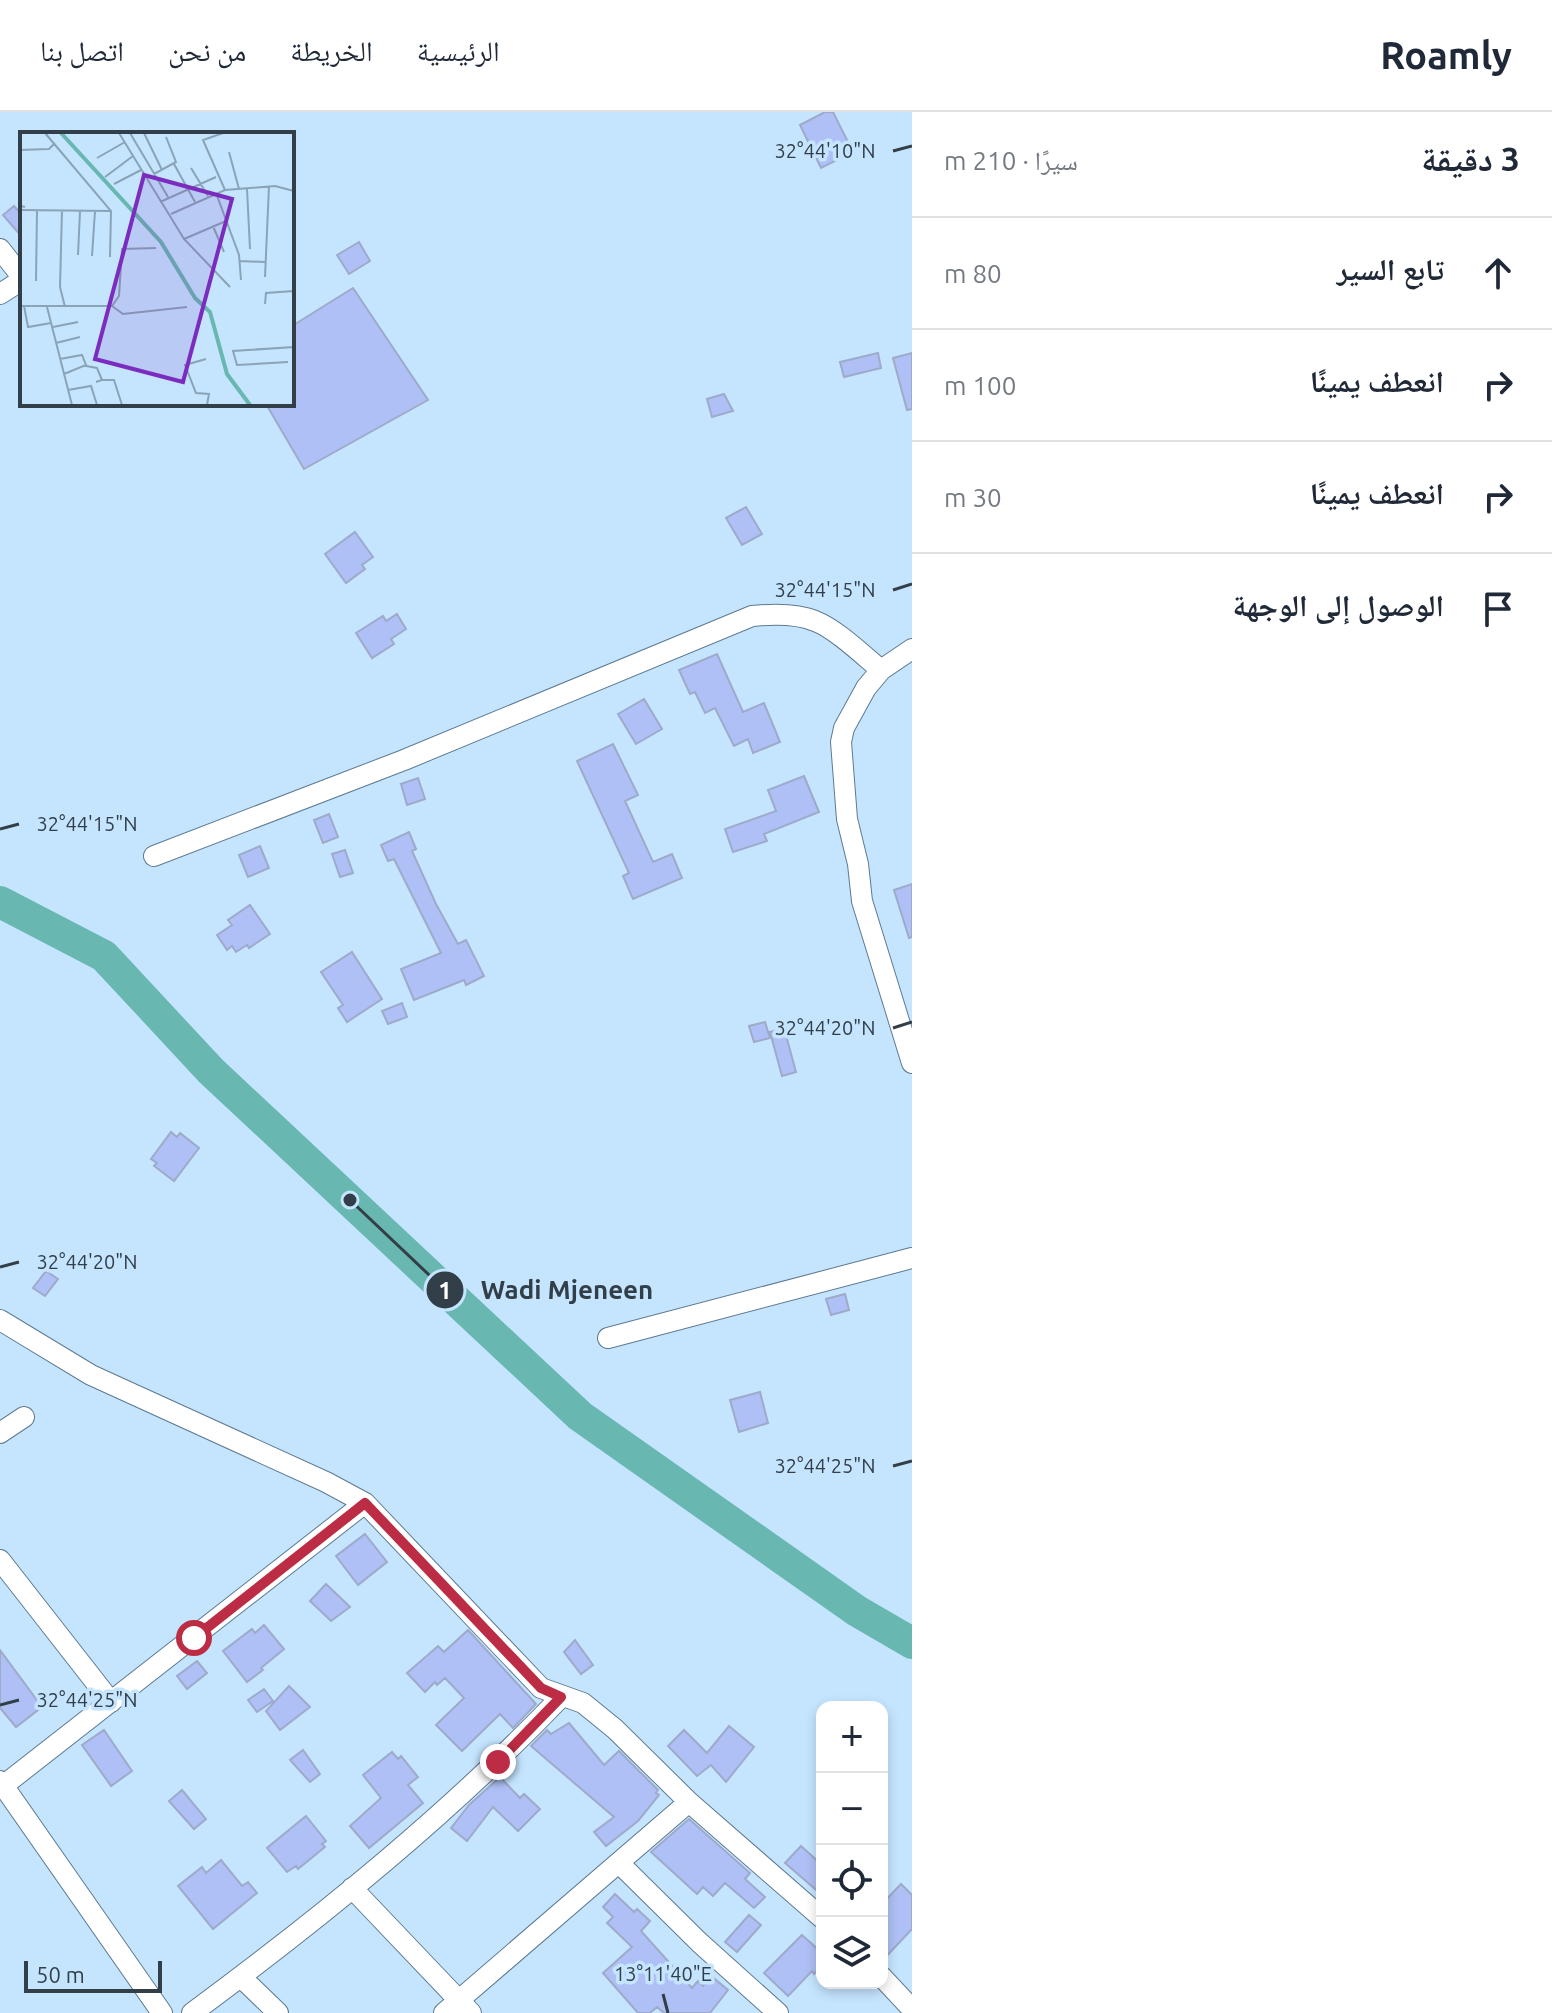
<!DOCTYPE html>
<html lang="ar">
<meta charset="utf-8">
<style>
:root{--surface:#fff;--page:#f2f2f3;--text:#1f2937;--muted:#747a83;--line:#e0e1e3}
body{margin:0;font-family:Ubuntu,"Noto Naskh Arabic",sans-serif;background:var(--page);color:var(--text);direction:rtl}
.controls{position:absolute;right:24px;bottom:24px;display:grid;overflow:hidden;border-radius:16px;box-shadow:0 4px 12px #0003}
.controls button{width:72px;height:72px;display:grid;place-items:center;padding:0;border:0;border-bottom:2px solid var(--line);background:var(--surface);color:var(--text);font:40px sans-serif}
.scale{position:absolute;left:24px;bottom:20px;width:138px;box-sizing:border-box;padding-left:8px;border:4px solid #323f49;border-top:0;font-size:22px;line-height:28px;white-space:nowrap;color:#323f49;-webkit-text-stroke:6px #c5e5ff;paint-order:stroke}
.stop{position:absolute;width:24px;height:24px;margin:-18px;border:6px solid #bc2c44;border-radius:50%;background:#fff}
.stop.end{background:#bc2c44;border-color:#fff;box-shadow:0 2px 8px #0008}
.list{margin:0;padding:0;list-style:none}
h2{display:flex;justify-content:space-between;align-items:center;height:104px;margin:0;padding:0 32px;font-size:34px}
h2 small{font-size:26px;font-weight:400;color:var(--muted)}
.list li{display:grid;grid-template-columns:52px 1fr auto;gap:24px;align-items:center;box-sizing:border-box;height:112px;padding:0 32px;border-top:2px solid var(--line)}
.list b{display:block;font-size:30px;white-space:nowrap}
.list em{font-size:26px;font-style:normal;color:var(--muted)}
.icon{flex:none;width:44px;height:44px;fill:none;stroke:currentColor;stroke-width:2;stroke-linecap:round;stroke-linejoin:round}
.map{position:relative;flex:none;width:912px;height:1901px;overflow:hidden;direction:ltr}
header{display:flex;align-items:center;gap:48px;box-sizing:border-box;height:112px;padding:0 40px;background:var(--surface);border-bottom:2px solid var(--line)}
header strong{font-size:38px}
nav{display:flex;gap:44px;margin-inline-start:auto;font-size:28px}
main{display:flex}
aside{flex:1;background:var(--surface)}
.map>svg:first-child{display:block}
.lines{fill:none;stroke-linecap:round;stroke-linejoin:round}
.river{stroke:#69b7b1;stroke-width:32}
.building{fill:#aec0f5;stroke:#9eaaca;stroke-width:2}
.minor-casing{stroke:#5d7a91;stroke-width:22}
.minor{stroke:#fff;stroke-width:20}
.route{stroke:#bc2c44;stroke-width:10}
.ticks{fill:none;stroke:#323f49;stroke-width:3}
.inset-river{fill:none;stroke:#69b7b1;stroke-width:4}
.inset-road{fill:none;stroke:#8aa3b6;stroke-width:2}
.view{fill:#7b2cbf;fill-opacity:0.15;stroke:#7b2cbf;stroke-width:4}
.inset-edge{fill:none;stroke:#323f49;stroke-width:4}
.ticks-label{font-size:20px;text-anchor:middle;fill:#323f49;stroke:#c5e5ff;stroke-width:7;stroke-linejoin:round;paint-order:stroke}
.leader{fill:none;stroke:#323f49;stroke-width:3}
.callout-dot{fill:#323f49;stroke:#c5e5ff;stroke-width:3}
.mark-label{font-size:24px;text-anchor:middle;font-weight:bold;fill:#fff}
.callout-label{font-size:26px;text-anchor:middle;font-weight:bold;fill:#323f49;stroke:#c5e5ff;stroke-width:7;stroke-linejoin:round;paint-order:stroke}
</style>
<header>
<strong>Roamly</strong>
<nav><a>الرئيسية</a><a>الخريطة</a><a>من نحن</a><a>اتصل بنا</a></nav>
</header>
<main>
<aside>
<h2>3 دقيقة<small>سيرًا · 210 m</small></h2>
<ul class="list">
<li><svg class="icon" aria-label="ahead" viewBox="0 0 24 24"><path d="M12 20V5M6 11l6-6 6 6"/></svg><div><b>تابع السير</b></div><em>80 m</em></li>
<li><svg class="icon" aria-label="right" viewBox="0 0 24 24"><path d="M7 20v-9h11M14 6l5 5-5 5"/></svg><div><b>انعطف يمينًا</b></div><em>100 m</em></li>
<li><svg class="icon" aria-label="right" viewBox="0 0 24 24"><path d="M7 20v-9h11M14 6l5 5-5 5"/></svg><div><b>انعطف يمينًا</b></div><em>30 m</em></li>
<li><svg class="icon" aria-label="arrive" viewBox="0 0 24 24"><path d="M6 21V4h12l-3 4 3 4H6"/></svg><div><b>الوصول إلى الوجهة</b></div></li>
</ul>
</aside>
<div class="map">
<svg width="912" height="1901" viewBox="0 0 912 1901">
<rect width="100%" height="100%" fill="#c5e5ff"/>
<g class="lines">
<path class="river" d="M0,790L104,844L211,959L580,1304L857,1499L912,1531"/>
</g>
<path class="building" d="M825,0H833L853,40L821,56L800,13Z
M14,94L22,103V125L3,103Z
M359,130L370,149L349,162L337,143Z
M353,176L428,288L304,357L266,292H292V214Z
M878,241L881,256L844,265L840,250Z
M912,241V297L907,298L893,246Z
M724,282L733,299L712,305L707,287Z
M746,395L762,422L742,433L726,406Z
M355,420L373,445L362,453L365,457L346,471L325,442Z
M397,502L406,517L391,527L394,532L372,546L356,521L383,504L386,509Z
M717,542L743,600L764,591L780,630L753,641L748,627L734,634L715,596L705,601L695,580L690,582L679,558Z
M644,587L662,617L636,632L618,602Z
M613,632L638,683L625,689L653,750L672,742L682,766L633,787L623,764L629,761L577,649Z
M804,664L819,700L764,722L767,729L733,740L725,717L776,699L768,678Z
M418,666L425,687L407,693L401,672Z
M329,702L338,725L323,731L314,708Z
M409,720L416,737L412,739L436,792L458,832L466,828L484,864L466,873L464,868L414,888L401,857L441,841L394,747L388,749L381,733Z
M260,734L269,756L248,765L239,743Z
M345,738L353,761L340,765L332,742Z
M912,772V825L909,826L894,778Z
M250,793L270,822L249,836L247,833L236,840L232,834L227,838L217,823L232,813L228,808Z
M352,840L382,887L347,910L338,896L343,893L321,860Z
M402,891L407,905L388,912L382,899Z
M765,910L770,926L754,930L749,914Z
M784,916L796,960L782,964L770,920Z
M171,1020L177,1025L180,1021L199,1036L174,1069L154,1054L157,1051L151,1047Z
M46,1159L58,1167L45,1184L33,1176Z
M845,1182L849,1198L831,1203L826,1187Z
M760,1280L768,1311L739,1320L730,1288Z
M365,1422L387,1450L358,1473L336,1444Z
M326,1472L350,1495L331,1509L310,1489Z
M264,1513L284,1537L261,1556L263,1558L247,1570L223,1539L252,1517L255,1521Z
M468,1518L536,1592L513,1616L500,1602L462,1639L436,1613L464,1586L445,1566L437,1573L435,1570L425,1580L407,1561L438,1534L444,1540Z
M575,1528L593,1553L581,1562L564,1540Z
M0,1538L42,1595L16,1615L0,1596Z
M197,1549L207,1561L187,1577L177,1564Z
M289,1574L310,1595L280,1618L266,1599Z
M264,1577L273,1589L257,1600L248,1588Z
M569,1611L604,1653L619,1639L658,1678L656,1681L659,1683L638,1709L606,1734L594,1720L614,1705L531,1634L547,1618L551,1622Z
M729,1614L754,1635L726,1670L711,1653L697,1664L668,1634L684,1618L707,1641Z
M104,1618L132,1659L111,1674L82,1633Z
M303,1638L320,1662L310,1670L290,1648Z
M392,1640L398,1647L401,1644L418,1665L408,1673L423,1691L369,1736L350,1714L381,1686L363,1663Z
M500,1665L520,1686L524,1682L540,1697L518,1719L493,1695L467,1729L451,1716L469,1693Z
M182,1678L206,1707L194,1717L169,1689Z
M306,1704L326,1729L322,1732L325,1735L298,1757L296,1754L287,1760L267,1736Z
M689,1707L750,1761L745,1767L765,1785L754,1796L725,1771L713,1784L703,1775L697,1782L651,1740Z
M801,1734L822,1753V1783L785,1751Z
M221,1748L242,1774L248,1770L257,1781L213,1817L178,1774L202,1755L206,1761Z
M901,1772L912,1783V1817L882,1849V1792Z
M615,1782L634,1800L637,1797L650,1809L641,1819L692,1876L698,1869L703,1874L711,1864L728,1878L710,1901H664L657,1895L650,1901H638L603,1861L632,1835L607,1811L613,1805L603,1795Z
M749,1803L761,1813L737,1840L725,1830Z
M802,1823L822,1841V1853L814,1862L812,1859L788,1884L764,1861Z"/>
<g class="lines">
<g class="minor-casing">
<path id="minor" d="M0,137L22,165
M0,182L22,168
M912,537L881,558L866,576L844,616L841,630L847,707L858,752L862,789L912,951
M154,744L404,648L752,504C772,502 796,501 815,509C836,517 863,543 881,558
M0,1208L91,1263L326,1370L365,1391L541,1576L583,1591L615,1617L689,1690L822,1806
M608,1226L912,1146
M0,1321L24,1305
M0,1448L111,1590
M0,1669L162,1901
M4,1673L365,1391
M620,1752L700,1831L778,1901
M352,1776L471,1901
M882,1865L912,1897
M242,1866L278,1901
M192,1901C322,1805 449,1702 561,1585
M444,1901L689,1690"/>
</g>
<use href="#minor" class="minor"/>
</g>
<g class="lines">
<path class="route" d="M194,1526L365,1391L541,1576L561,1585L498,1650"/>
</g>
<path class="ticks" d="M893,39L912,34M893,478L912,472M0,717L19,712M893,916L912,910M0,1155L19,1150M893,1354L912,1349M0,1593L19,1588M663,1882L668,1901"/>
<g transform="translate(20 20)">
<rect width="274" height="274" fill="#c5e5ff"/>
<path class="inset-river" d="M41,1L141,110L175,166L190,180L207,242L230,273"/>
<path class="inset-road" d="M25,1L91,79L90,125M99,1L164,107L210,155M110,1L148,65M124,1L142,38M203,1L183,8L205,58M0,18L29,17L35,11M209,20L219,57M77,26L105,10M0,27L1,74L5,75M154,32L175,70M171,36L188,64M134,42L156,30L146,5M85,45L113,24M94,52L121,38M227,57L230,117M196,61L219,123L221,148M140,70L196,45M0,78L90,79M42,78L40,155L45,175M151,82L205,58L255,54L274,59M193,94L204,120M164,107L206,89M58,123L60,79M72,124L75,79M220,129L245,130M245,145L249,54M16,149L17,78M245,172L246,161L274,159M0,174H92L99,164L102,117L136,116M4,174L8,195L31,191M92,174L103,182L167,175M27,175L52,273M33,195L58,190M36,211L60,205M40,227L62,223L66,233L44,242M186,227L165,233L176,261L189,262L187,273M268,230L217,233L213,219L274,215M66,234L77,236L82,248L76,250M82,248H94L102,273M48,258L71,254L77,273"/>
<path class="view" d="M124,43L212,67L163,250L75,227Z"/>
<rect width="274" height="274" class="inset-edge"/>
</g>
<g class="ticks-label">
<text x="825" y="46">32°44'10"N</text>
<text x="825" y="485">32°44'15"N</text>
<text x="87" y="719">32°44'15"N</text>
<text x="825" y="923">32°44'20"N</text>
<text x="87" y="1157">32°44'20"N</text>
<text x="825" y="1361">32°44'25"N</text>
<text x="87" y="1595">32°44'25"N</text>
<text x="663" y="1869">13°11'40"E</text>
</g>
<path class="leader" d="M350 1088L445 1178"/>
<g class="callout-dot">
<circle cx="350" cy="1088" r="8"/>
<circle cx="445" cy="1178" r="20"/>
</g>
<g class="mark-label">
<text x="445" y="1187">1</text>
</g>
<g class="callout-label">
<text x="567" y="1187">Wadi Mjeneen</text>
</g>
</svg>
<div class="controls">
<button>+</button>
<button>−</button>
<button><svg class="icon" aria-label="locate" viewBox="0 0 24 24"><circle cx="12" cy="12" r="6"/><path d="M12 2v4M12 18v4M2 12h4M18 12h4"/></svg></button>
<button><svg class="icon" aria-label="layers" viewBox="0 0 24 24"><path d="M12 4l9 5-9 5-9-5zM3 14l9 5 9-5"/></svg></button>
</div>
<div class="scale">50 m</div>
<div class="stop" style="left:194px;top:1526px"></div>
<div class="stop end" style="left:498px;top:1650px"></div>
</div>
</main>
